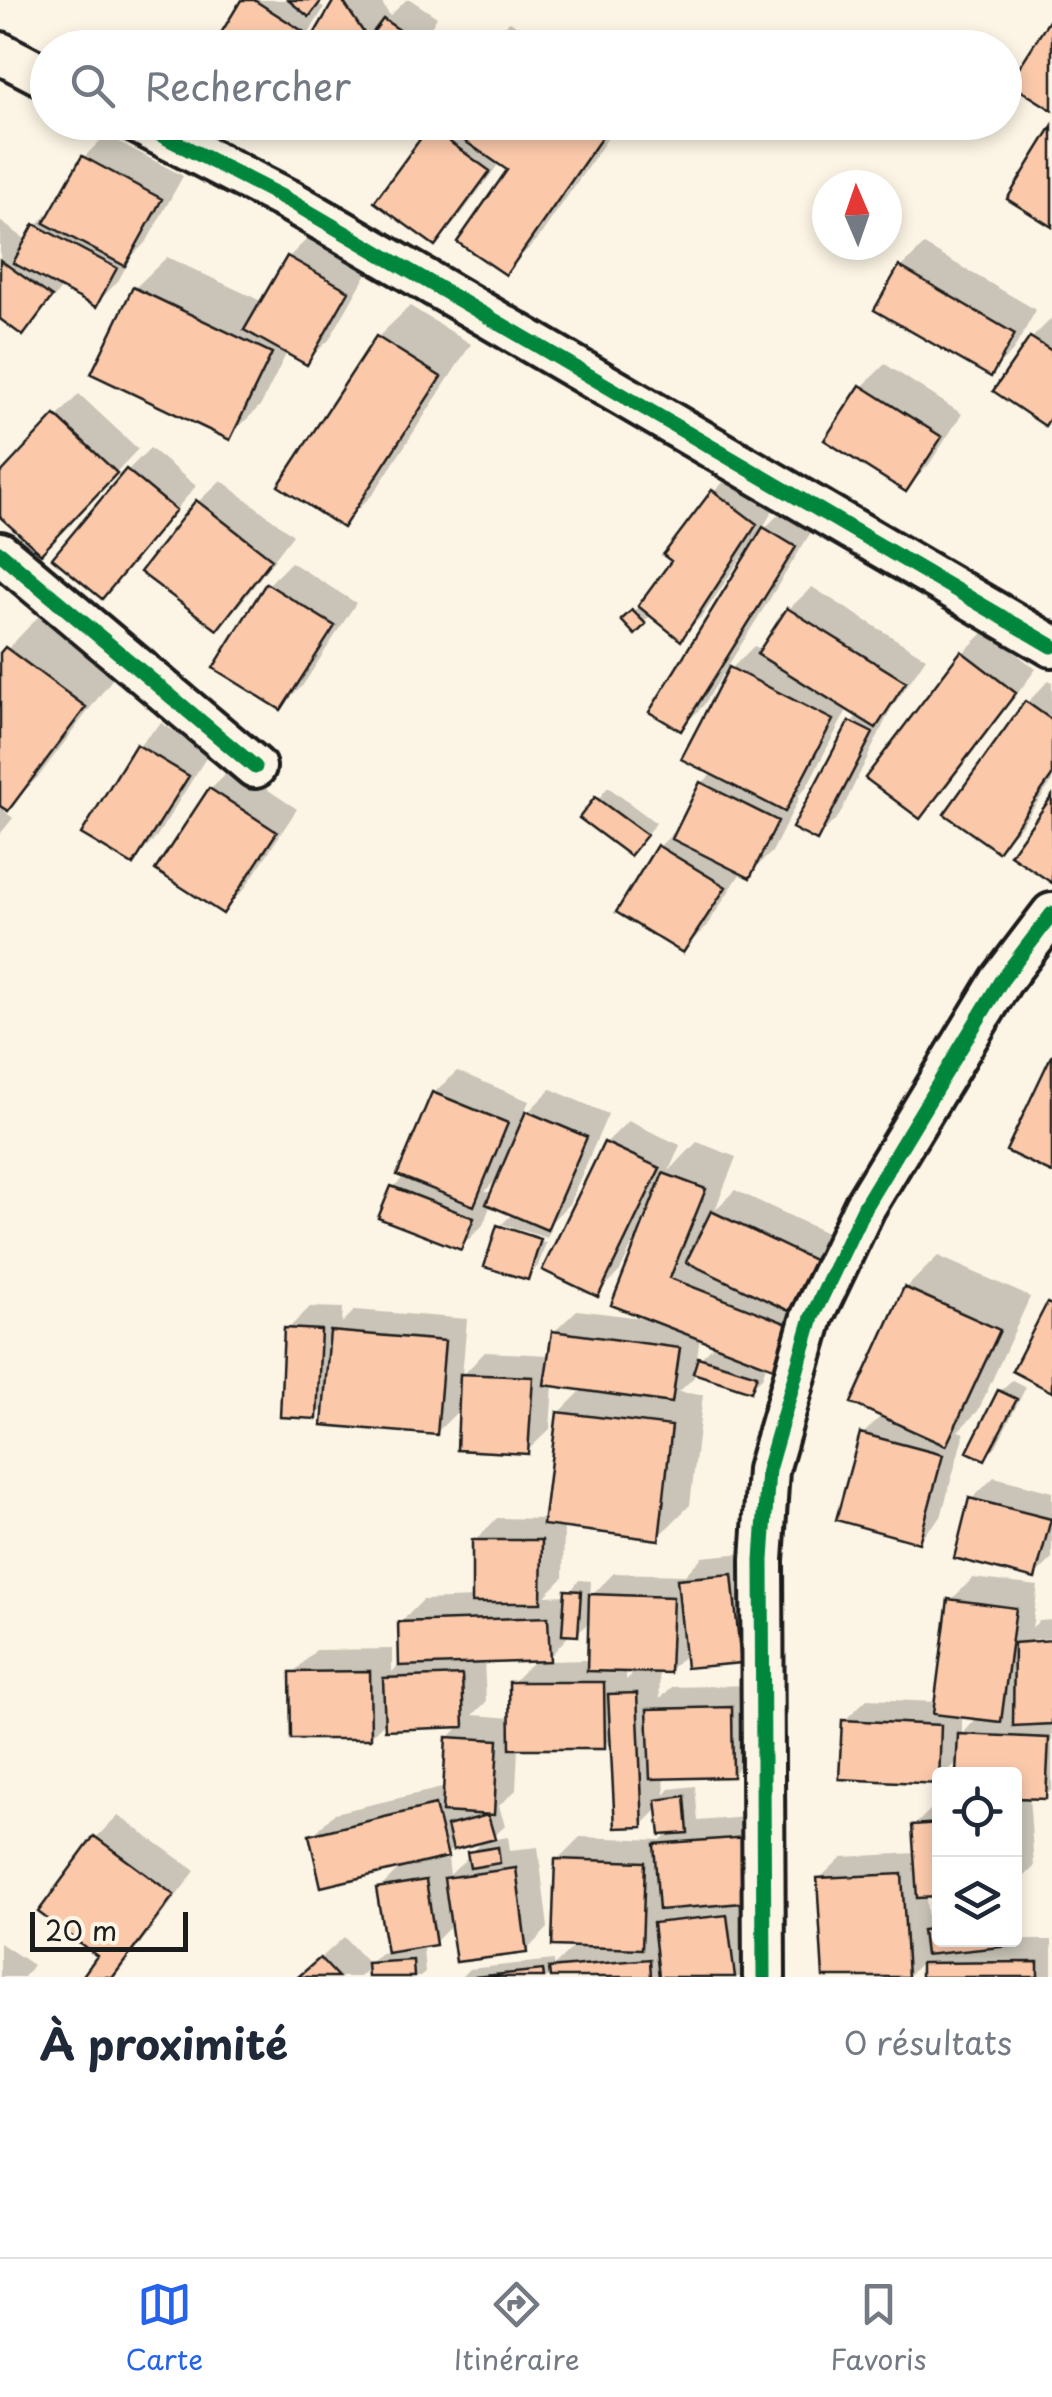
<!DOCTYPE html>
<html lang="fr">
<meta charset="utf-8">
<style>
:root{--surface:#fff;--page:#f2f2f3;--text:#1f2937;--muted:#747a83;--line:#e0e1e3;--accent:#2563eb}
body{margin:0;font-family:"Playpen Sans",sans-serif;background:var(--page);color:var(--text)}
.controls{position:absolute;right:30px;bottom:30px;display:grid;overflow:hidden;border-radius:10px;box-shadow:0 5px 15px #0003}
.controls button{width:90px;height:90px;display:grid;place-items:center;padding:0;border:0;border-bottom:2px solid var(--line);background:var(--surface);color:var(--text);font:50px sans-serif}
.compass{position:absolute;left:812px;top:170px;width:90px;height:90px;border-radius:50%;background:var(--surface);box-shadow:0 5px 15px #0003;rotate:358deg}
.scale{position:absolute;left:30px;bottom:25px;width:158px;box-sizing:border-box;padding-left:10px;border:5px solid #1c1c1c;border-top:0;font-size:28px;line-height:35px;white-space:nowrap;color:#1c1c1c;-webkit-text-stroke:8px #fcf5e5;paint-order:stroke}
.list{margin:0;padding:0;list-style:none}
h2{display:flex;justify-content:space-between;align-items:center;height:130px;margin:0;padding:0 40px;font-size:42px}
h2 small{font-size:32px;font-weight:400;color:var(--muted)}
.icon{flex:none;width:55px;height:55px;fill:none;stroke:currentColor;stroke-width:2;stroke-linecap:round;stroke-linejoin:round}
.map{position:relative;flex:none;width:1052px;height:1977px;overflow:hidden}
.search{position:absolute;background:var(--surface);box-shadow:0 5px 15px #0003;left:30px;right:30px;top:30px;height:110px;display:flex;align-items:center;gap:25px;box-sizing:border-box;padding:0 35px;border-radius:55px;color:var(--muted);font-size:38px}
.sheet{height:280px;background:var(--surface)}
nav{display:flex;justify-content:space-around;align-items:center;box-sizing:border-box;height:140px;border-top:2px solid var(--line);background:var(--surface);font-size:28px;color:var(--muted)}
nav a{display:grid;justify-items:center;gap:5px}
nav .on{color:var(--accent)}
.map>svg:first-child{display:block}
.shadow{fill:#0003;fill-rule:evenodd}
.building{fill:#fbc9aa;stroke:#1c1c1c;stroke-width:2.5}
.lines{fill:none;stroke-linecap:round;stroke-linejoin:round}
.minor-casing{stroke:#1c1c1c;stroke-width:48}
.minor{stroke:#fcf5e5;stroke-width:40}
.cycleway-casing{stroke:#fcf5e5;stroke-width:21}
.cycleway{stroke:#00873e;stroke-width:15}
</style>
<div class="map">
<svg width="1052" height="1977" viewBox="0 0 1052 1977">
<rect width="100%" height="100%" fill="#fcf5e5"/>
<filter id="ink" filterUnits="userSpaceOnUse"><feTurbulence type="fractalNoise" baseFrequency=".01" numOctaves="2"/><feDisplacementMap in="SourceGraphic" scale="20" xChannelSelector="R" yChannelSelector="G"/><feConvolveMatrix kernelMatrix="1 2 1 2 8 2 1 2 1" color-interpolation-filters="sRGB"/></filter>
<g filter="url(#ink)">
<path class="shadow" d="M244,0H322L318,4L324,8L300,48H215Z
M337,0H380L390,16L406,0H411L437,17L419,48H309Z
M510,21L549,48H483Z
M437,122H619L537,240L505,272L511,170L500,162L457,220L435,243L431,129Z
M106,135L183,176L147,241L132,256L118,281L96,304L63,287L23,333L0,316V221L28,241L36,226L56,206L84,157Z
M312,234L370,268L329,340L306,362L287,352L261,405L229,437L135,288L167,257L263,302L289,257Z
M924,245L1036,310L1013,351L990,374L901,268Z
M410,306L471,344L374,493L342,525L378,337Z
M1052,318V415L997,390L1032,338Z
M885,364L962,414L928,466L906,489L862,387Z
M79,394L138,449L63,528L0,513V477Z
M150,448L196,486L102,596L127,471Z
M736,469L778,501L760,533L787,506L816,524L703,706L681,728L747,557L743,555L703,615L681,637L652,614L635,631L625,620L647,599L675,561L714,492Z
M221,480L293,535L240,604L217,627L198,502Z
M291,562L356,603L303,685L281,707L268,585Z
M812,587L926,658L891,709L839,816L817,838L851,723L859,714L848,708L807,786L797,797L799,798L772,852L749,874L742,871L706,927L683,950L659,847L682,824L702,783L713,773L731,669L754,646L763,650L789,609Z
M38,617L116,674L39,776L4,811L13,818L0,834V657Z
M986,630L1036,669L942,793L920,815L963,653Z
M1049,680L1052,682V782L1020,827L998,849L1027,703Z
M161,723L209,753L155,839L133,862L138,746Z
M233,767L297,809L245,888L223,911L211,789Z
M608,787L656,823L630,853L583,818Z
M457,1071L529,1101L522,1118L551,1089L608,1114L569,1204L547,1226L551,1228L547,1238L502,1224V1230L546,1243L538,1266L527,1277L499,1227L513,1213L491,1204L483,1225L461,1247L393,1187L405,1176L434,1093ZM500,1176L493,1194L485,1191Z
M628,1121L680,1145L669,1171L697,1142L736,1157L715,1210L735,1190L835,1237L828,1296L767,1363L762,1378L750,1389L695,1371L694,1377L679,1392L703,1395L690,1505L658,1537L564,1525L563,1578L545,1596L568,1595L579,1580L591,1581L590,1597L614,1573L685,1575L702,1557L754,1552L763,1638L740,1660L687,1653L669,1671L659,1670L660,1699L672,1687L753,1685L755,1752L732,1775L664,1776L665,1795L670,1789L695,1786L698,1821L770,1815L748,1977H461L469,1969L554,1960V1966L576,1944L557,1860L580,1837L661,1840L669,1832L660,1807L642,1825L613,1737L604,1746L518,1747L516,1790L499,1806L505,1826L490,1840L508,1837L510,1850L538,1847L548,1928L526,1951L453,1924L435,1942L409,1947V1950L423,1949L425,1973L420,1977H371L370,1967L359,1977H300L344,1937L369,1964L381,1953L390,1952L379,1889L403,1865L312,1836L335,1813L446,1787L448,1738L461,1725L387,1720L370,1737L293,1673L316,1650L392,1649V1672L401,1663L400,1623L423,1600L474,1598L475,1541L497,1518L546,1519L559,1413L584,1388L553,1384L550,1429L527,1451L461,1408L436,1433L326,1406L316,1416L287,1330L310,1307L343,1308L342,1323L355,1310L467,1319L462,1376L485,1352L551,1355L554,1332L577,1310L649,1319L640,1239L636,1237L620,1271L597,1294L606,1143ZM700,1337L716,1343L696,1363ZM591,1620L589,1660L546,1661L571,1633L577,1634ZM536,1659L512,1683V1718L473,1715L486,1702L484,1661ZM626,1670H637L626,1680ZM484,1840L470,1855L450,1875L448,1859L441,1860L453,1848Z
M938,1256L1030,1297L978,1411L958,1431L964,1433L941,1517L918,1540L863,1434L882,1415L906,1288Z
M1012,1380L1026,1387L996,1446L985,1457L971,1450L1000,1391Z
M994,1477L1052,1492V1559L1035,1576L971,1500Z
M973,1578L1038,1586L1032,1628L1039,1621L1052,1620V1638L1035,1639V1644L1052,1643V1789L1045,1797L1029,1796L1034,1867L1014,1887V1774H959V1760L945,1774H940L938,1781L844,1721L867,1699L937,1702L951,1600ZM962,1715L978,1717L962,1734Z
M937,1803H940V1895H926L928,1927L940,1919V1940H1052V1977H923V1961L907,1977H825L819,1879L842,1857L916,1853L914,1826Z
M118,1815L195,1871L115,1977H85L101,1955L96,1838Z
M1019,1910L1021,1932L1014,1938V1911Z
M0,1943L33,1965L24,1977H0Z"/>
<path class="building" d="M241,0H254L304,32L294,48H212Z
M288,0H322L309,17Z
M334,0H342L368,39L383,19L416,41L412,48H306Z
M1050,19L1052,20V110L1009,83Z
M220,122H248L240,135Z
M437,122H581L602,137L506,275L457,242L507,170Z
M1052,126V227L1007,199Z
M429,127L490,171L435,246L374,202Z
M82,156L162,199L125,266L44,223Z
M34,224L117,268L96,307L13,263Z
M287,256L349,291L307,365L244,330Z
M0,260L52,297L23,336L0,319Z
M899,266L1015,334L991,377L874,310Z
M133,287L272,353L230,440L91,374Z
M376,336L441,377L343,528L278,486Z
M1030,337L1052,351V415L1045,426L993,391Z
M860,385L942,437L906,492L824,440Z
M55,415L117,473L41,554L0,517V474Z
M126,469L176,510L102,599L52,558Z
M712,490L757,524L681,641L638,606L671,561L663,555Z
M196,500L272,559L217,630L140,572Z
M763,527L796,547L681,731L649,712Z
M266,583L335,626L281,710L213,668Z
M787,608L906,682L876,728L757,654Z
M632,610L646,624L635,635L621,620Z
M5,647L86,707L8,811L0,806V653Z
M961,651L1016,693L920,819L865,778Z
M729,667L833,720L785,812L681,759Z
M1025,701L1052,720V776L998,852L944,814Z
M849,721L873,733L817,841L792,828Z
M136,744L189,776L133,865L81,834Z
M700,782L778,821L750,878L672,839Z
M209,788L277,832L223,914L155,870Z
M1052,796V883L1010,855Z
M595,797L647,835L630,856L579,818Z
M657,845L726,887L683,953L616,912Z
M1052,1054V1173L1006,1151Z
M432,1092L508,1123L474,1206L397,1175Z
M526,1111L587,1137L547,1230L486,1204Z
M604,1142L660,1168L598,1297L542,1270Z
M663,1173L706,1189L670,1278L798,1328L781,1371L611,1305Z
M391,1186L474,1218L461,1250L378,1218Z
M711,1211L814,1260L789,1311L686,1262Z
M497,1225L541,1239L528,1280L484,1267Z
M904,1287L1000,1330L946,1446L851,1403Z
M1047,1303L1052,1305V1392L1012,1371Z
M284,1328L321,1330L317,1419L280,1417Z
M330,1331L445,1341L437,1435L322,1425Z
M552,1331L680,1348L672,1403L544,1385Z
M698,1357L757,1375L751,1392L693,1373Z
M460,1374L533,1377L528,1454L457,1450Z
M998,1390L1017,1399L985,1460L967,1452Z
M557,1412L672,1426L659,1540L543,1525Z
M860,1433L943,1455L919,1543L836,1520Z
M969,1498L1051,1519L1035,1579L954,1558Z
M472,1540H542L541,1603H472Z
M732,1574L741,1663L686,1668L677,1579Z
M565,1590L581,1591L578,1636L562,1635Z
M589,1594L673,1597L670,1673L587,1671Z
M948,1599L1016,1608L1001,1722L933,1714Z
M548,1617L550,1661L399,1666L398,1622Z
M1052,1640V1724L1013,1726L1014,1643Z
M370,1671L371,1739H291L290,1672Z
M462,1675L464,1727L385,1730L383,1678Z
M509,1682H604L605,1749H510Z
M637,1693L643,1827L615,1828L608,1694Z
M732,1707L733,1777L650,1779L647,1709Z
M842,1720L941,1725L939,1784L839,1779Z
M958,1734L1049,1738L1046,1799L1014,1798V1774H956Z
M446,1737L498,1740L494,1815L442,1812Z
M685,1796L688,1833L660,1835L656,1800Z
M435,1805L448,1857L321,1887L309,1835Z
M488,1815L495,1839L453,1850L447,1826Z
M940,1823V1897L917,1898L912,1825Z
M94,1836L174,1895L113,1977H82L97,1956L38,1912Z
M748,1837L754,1902L659,1910L654,1844Z
M498,1847L500,1863L470,1868L467,1852Z
M555,1859L645,1862L642,1949L552,1946Z
M516,1868L527,1953L456,1962L444,1878Z
M902,1874L908,1977H823L817,1878Z
M426,1880L436,1945L387,1953L376,1888Z
M727,1915L735,1977H659L653,1923Z
M940,1928V1940H1010L1011,1946L925,1955L922,1930Z
M320,1958L338,1977H298Z
M650,1959L651,1977H550L549,1968Z
M413,1960L414,1977H368L367,1963Z
M1038,1962V1977H921V1963Z
M543,1970L544,1977H474Z"/>
<g class="lines">
<g class="minor-casing">
<path id="minor" d="M0,53L48,78
M136,122L290,201L1052,646
M0,553L255,767
M764,1977L762,1560L768,1470L812,1317L865,1206L1001,981L1052,914"/>
</g>
<use href="#minor" class="minor"/>
<g class="cycleway-casing">
<path id="cycleway" d="M136,122L290,201L1052,646
M0,553L255,767
M764,1977L762,1560L768,1470L812,1317L865,1206L1001,981L1052,914"/>
</g>
<use href="#cycleway" class="cycleway"/>
</g>
</g>
</svg>
<div class="controls">
<button><svg class="icon" aria-label="locate" viewBox="0 0 24 24"><circle cx="12" cy="12" r="6"/><path d="M12 2v4M12 18v4M2 12h4M18 12h4"/></svg></button>
<button><svg class="icon" aria-label="layers" viewBox="0 0 24 24"><path d="M12 4l9 5-9 5-9-5zM3 14l9 5 9-5"/></svg></button>
</div>
<svg class="compass" viewBox="-18 -18 36 36"><path d="M0-13l5 13h-10z" fill="#e53935"/><path d="M0 13l5-13h-10z" fill="#747a83"/></svg>
<div class="scale">20 m</div>
<div class="search"><svg class="icon" aria-label="search" viewBox="0 0 24 24"><circle cx="10" cy="10" r="6"/><path d="M15 15l6 6"/></svg>Rechercher</div>
</div>
<section class="sheet">
<h2>À proximité<small>0 résultats</small></h2>
<ul class="list">
</ul>
</section>
<nav>
<a class="on"><svg class="icon" aria-label="map" viewBox="0 0 24 24"><path d="M3 6l6-2 6 2 6-2v14l-6 2-6-2-6 2zM9 4v14M15 6v14"/></svg>Carte</a>
<a><svg class="icon" aria-label="directions" viewBox="0 0 24 24"><path d="M12 3l9 9-9 9-9-9zM9 14v-3h6M13 9l2 2-2 2"/></svg>Itinéraire</a>
<a><svg class="icon" aria-label="saved" viewBox="0 0 24 24"><path d="M7 4h10v16l-5-4-5 4z"/></svg>Favoris</a>
</nav>
